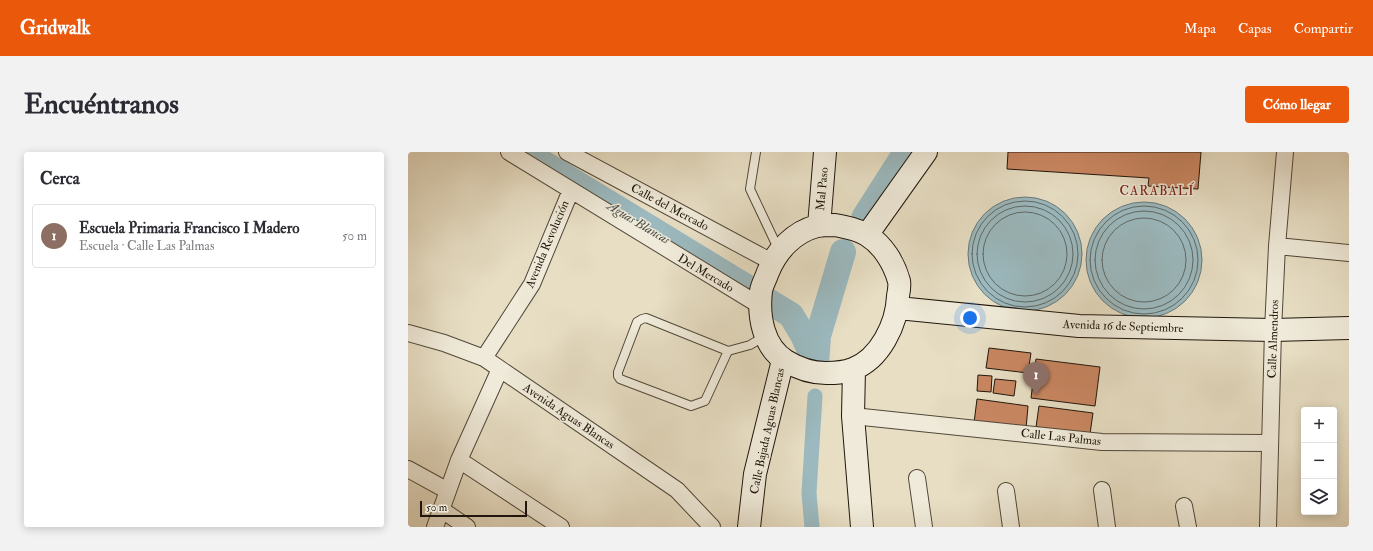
<!DOCTYPE html>
<html lang="es">
<meta charset="utf-8">
<style>
:root{--surface:#fff;--page:#f2f2f3;--text:#2b2b33;--muted:#7c7c81;--line:#e1e1e2;--accent:#ea580c}
body{margin:0;font-family:"IM FELL Double Pica",serif;background:var(--page);color:var(--text)}
.controls{position:absolute;right:12px;bottom:12px;display:grid;overflow:hidden;border-radius:4px;box-shadow:0 2px 10px #0003}
.controls button{width:36px;height:36px;display:grid;place-items:center;padding:0;border:0;border-bottom:1px solid var(--line);background:var(--surface);color:var(--text);font:20px sans-serif}
.scale{position:absolute;left:12px;bottom:10px;width:107px;box-sizing:border-box;padding-left:4px;border:2px solid #21160b;border-top:0;font-size:11px;line-height:14px;white-space:nowrap;color:#21160b;-webkit-text-stroke:3px #efead9;paint-order:stroke}
.you{position:absolute;left:562px;top:166px;width:14px;height:14px;margin:-10px;border:3px solid #fff;border-radius:50%;background:#1a73e8;box-shadow:0 0 0 6px #1a73e833}
.badge{display:grid;place-items:center;width:26px;height:26px;border-radius:50%;background:var(--accent);color:#fff;font-size:13px;font-weight:700}
.pin{position:absolute;translate:-50% -33px;filter:drop-shadow(0 1px 2px #0008)}
.pin::after{content:'';position:absolute;top:21px;width:14px;height:12px;background:inherit;clip-path:polygon(0 0,100% 0,50% 100%)}
.list{margin:0;padding:0;list-style:none}
h2{display:flex;justify-content:space-between;align-items:center;height:52px;margin:0;padding:0 16px;font-size:17px}
h2 small{font-size:13px;font-weight:400;color:var(--muted)}
.list li{display:grid;grid-template-columns:26px 1fr auto;gap:12px;align-items:center;box-sizing:border-box;height:64px;margin:0 8px 8px;padding:0 8px;border:1px solid var(--line);border-radius:4px}
.list b{display:block;font-size:15px;white-space:nowrap}
.list p{margin:0;font-size:13px;white-space:nowrap;color:var(--muted)}
.list em{font-size:13px;font-style:normal;color:var(--muted)}
.icon{flex:none;width:22px;height:22px;fill:none;stroke:currentColor;stroke-width:2;stroke-linecap:round;stroke-linejoin:round}
.map{position:relative;flex:none;width:941px;height:375px;overflow:hidden;border-radius:4px}
header{display:flex;align-items:center;gap:24px;box-sizing:border-box;height:56px;padding:0 20px;background:var(--accent);color:#fff}
header strong{font-size:19px}
nav{display:flex;gap:22px;margin-inline-start:auto;font-size:14px}
.intro{display:flex;align-items:center;justify-content:space-between;box-sizing:border-box;height:96px;padding:0 24px}
h1{margin:0;font-size:28px}
.button{padding:10px 18px;border-radius:4px;background:var(--accent);color:#fff;font-size:14px;font-weight:700}
main{display:flex;gap:24px;padding:0 24px}
aside{flex:1;background:var(--surface);border-radius:4px;box-shadow:0 2px 10px #0003}
.map>svg:first-child{display:block}
.water{fill:#9bb9bf;stroke:#6a7877}
.lines{fill:none;stroke-linecap:round;stroke-linejoin:round}
.shore{stroke:#5e6865;stroke-width:1}
.canal{stroke:#9bb9bf;stroke-width:15}
.river{stroke:#9bb9bf;stroke-width:26}
.building{fill:#c98762;stroke:#21160b}
.lane-casing{stroke:#524839;stroke-width:10}
.street-casing{stroke:#524839;stroke-width:18}
.secondary-casing{stroke:#21160b;stroke-width:24}
.lane{stroke:#efead9;stroke-width:8}
.street{stroke:#efead9;stroke-width:16}
.secondary{stroke:#efead9;stroke-width:22}
.labels{text-anchor:middle;stroke-width:3;stroke-linejoin:round;paint-order:stroke}
.street-label{font-size:12px;fill:#21160b;stroke:#efead9}
.neighbourhood-label{font-size:13px;letter-spacing:1px;fill:#7a1f14;stroke:#efead9}
.water-label{font-size:13px;font-style:italic;fill:#4c4f4a;stroke:#efead9}
</style>
<header>
<strong>Gridwalk</strong>
<nav><a>Mapa</a><a>Capas</a><a>Compartir</a></nav>
</header>
<div class="intro"><h1>Encuéntranos</h1><a class="button">Cómo llegar</a></div>
<main>
<aside>
<h2>Cerca<small></small></h2>
<ul class="list">
<li><span class="badge" style="background:#8d6e63">1</span><div><b>Escuela Primaria Francisco I Madero</b><p>Escuela · Calle Las Palmas</p></div><em>50 m</em></li>
</ul>
</aside>
<div class="map">
<svg width="941" height="375" viewBox="0 0 941 375">
<rect width="100%" height="100%" fill="#e7dec4"/>
<filter id="stains"><feTurbulence type="fractalNoise" baseFrequency=".005" numOctaves="4"/><feColorMatrix values="0 0 0 0 .2 0 0 0 0 .09 0 0 0 0 .02 0 0 0 .5 -.17"/></filter>
<radialGradient id="worn" r=".72"><stop offset=".6" stop-color="#630" stop-opacity="0"/><stop offset="1" stop-color="#630" stop-opacity=".3"/></radialGradient>
<path class="water" d="M560 102a57 57 0 1 1 114 0a57 57 0 1 1-114 0Z
M678 108a58 58 0 1 1 116 0a58 58 0 1 1-116 0Z"/>
<g class="lines">
<path class="shore" d="M564 102a53 53 0 1 1 106 0a53 53 0 1 1-106 0Z
M569 102a48 48 0 1 1 96 0a48 48 0 1 1-96 0Z
M682 108a54 54 0 1 1 108 0a54 54 0 1 1-108 0Z
M687 108a49 49 0 1 1 98 0a49 49 0 1 1-98 0Z
M575 102a42 42 0 1 1 84 0a42 42 0 1 1-84 0Z
M694 108a42 42 0 1 1 84 0a42 42 0 1 1-84 0Z"/>
<path class="canal" d="M404,375L401,341L407,244"/>
<path class="river" d="M117,0L345,139
M456,66L498,0
M360,149L383,163L395,183L407,210
M408,212L410,184L435,100"/>
</g>
<path class="building" d="M600,0H793L790,37L740,34L741,26L599,17Z
M581,196L623,201L620,221L578,216Z
M628,207L692,215L687,254L623,246Z
M570,223L584,224L583,240L569,239Z
M587,227L608,229L606,244L585,241Z
M569,247L620,254L618,277L566,271Z
M631,254L685,261L682,282L628,275Z"/>
<g class="lines">
<g class="lane-casing">
<path id="lane" d="M348,0L342,37L367,90L373,96
M320,199L297,249L283,254L212,227L210,224V220L229,170L234,167L238,166L320,199L342,193L357,184"/>
</g>
<g class="street-casing">
<path id="street" d="M101,0L351,153
M159,0L364,110
M869,94L941,101
M0,181L36,191L76,206L269,338L304,375
M76,206L124,132L163,38
M445,264L694,290L861,291
M51,308L153,375
M0,317L40,339
M509,326L516,375
M694,338L699,375
M598,339L603,375
M776,354L780,375
M34,358L59,375
M27,375L51,308L92,217
M860,375L865,178L869,94L877,0"/>
</g>
<g class="secondary-casing">
<path id="secondary" d="M427,73C438,75 449,77 459,83C475,93 486,111 491,129C492,134 491,139 490,144C489,172 472,207 445,217C435,221 427,221 418,221C403,221 391,217 378,209C355,195 350,164 353,139C354,133 358,126 360,120C369,98 386,80 409,74C415,73 421,73 427,73Z
M411,74L417,0
M459,83L518,0
M490,156L671,174L865,178L941,176
M446,217L445,264L454,375
M341,375L347,322L375,208"/>
</g>
<use href="#lane" class="lane"/>
<use href="#street" class="street"/>
<use href="#secondary" class="secondary"/>
</g>
<g class="labels">
<g class="street-label">
<text transform="translate(414 37) rotate(-85)" y="4">Mal Paso</text>
<text transform="translate(262 55) rotate(28)" y="4">Calle del Mercado</text>
<text transform="translate(139 92) rotate(-67)" y="4">Avenida Revolución</text>
<text transform="translate(298 121) rotate(31)" y="4">Del Mercado</text>
<text transform="translate(715 174) rotate(2)" y="4">Avenida 16 de Septiembre</text>
<text transform="translate(865 187) rotate(-88)" y="4">Calle Almendros</text>
<text transform="translate(161 264) rotate(34)" y="4">Avenida Aguas Blancas</text>
<text transform="translate(359 279) rotate(-78)" y="4">Calle Bajada Aguas Blancas</text>
<text transform="translate(653 285) rotate(6)" y="4">Calle Las Palmas</text>
</g>
<g class="neighbourhood-label">
<text x="749" y="43">CARABALÍ</text>
</g>
<g class="water-label">
<text transform="translate(231 70) rotate(31)" y="5">Aguas Blancas</text>
</g>
</g>
<rect width="100%" height="100%" filter="url(#stains)"/>
<rect width="100%" height="100%" fill="url(#worn)"/>
</svg>
<div class="controls">
<button>+</button>
<button>−</button>
<button><svg class="icon" aria-label="layers" viewBox="0 0 24 24"><path d="M12 4l9 5-9 5-9-5zM3 14l9 5 9-5"/></svg></button>
</div>
<div class="scale">50 m</div>
<div class="you"></div>
<div class="pin badge" style="left:628px;top:243px;background:#8d6e63">1</div>
</div>
</main>
